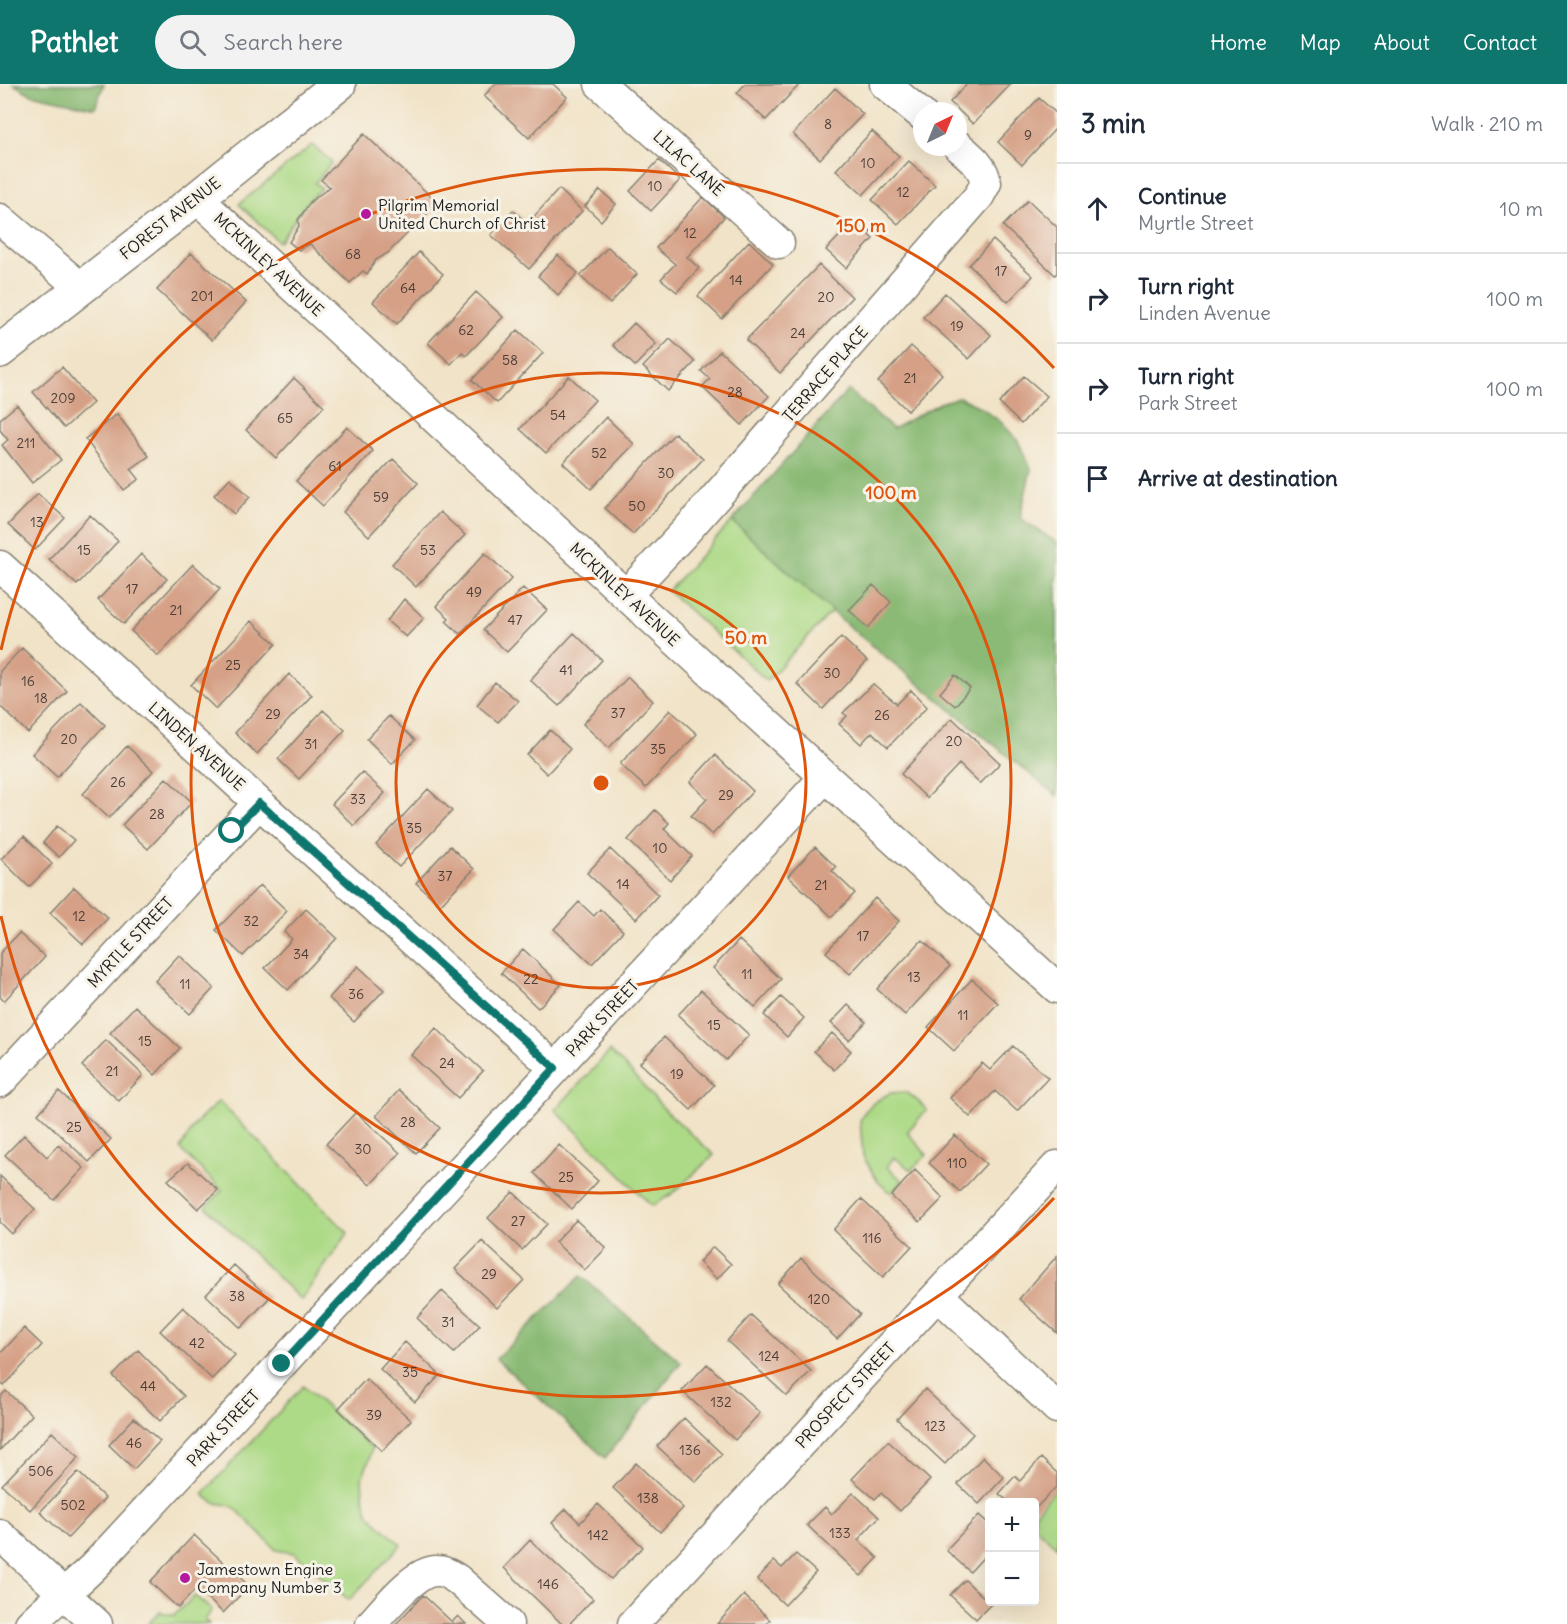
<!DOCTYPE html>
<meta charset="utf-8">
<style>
:root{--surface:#fff;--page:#f2f2f3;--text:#1f2937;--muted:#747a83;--line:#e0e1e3;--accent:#0f766e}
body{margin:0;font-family:Delius,sans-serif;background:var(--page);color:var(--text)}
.controls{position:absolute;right:18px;bottom:18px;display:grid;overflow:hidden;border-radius:6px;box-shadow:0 6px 24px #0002}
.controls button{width:54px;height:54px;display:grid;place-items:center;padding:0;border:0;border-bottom:2px solid var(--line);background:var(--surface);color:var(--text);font:30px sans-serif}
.compass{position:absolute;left:913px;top:18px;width:54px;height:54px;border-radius:50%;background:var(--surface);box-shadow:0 6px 24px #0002;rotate:43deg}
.stop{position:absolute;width:18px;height:18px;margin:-14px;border:4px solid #0f766e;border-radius:50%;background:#fff}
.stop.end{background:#0f766e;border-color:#fff;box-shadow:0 2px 6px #0008}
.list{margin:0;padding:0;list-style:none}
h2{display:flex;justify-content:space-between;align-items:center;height:78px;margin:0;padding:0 24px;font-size:26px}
h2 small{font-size:20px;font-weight:400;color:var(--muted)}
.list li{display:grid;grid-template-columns:39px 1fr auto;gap:18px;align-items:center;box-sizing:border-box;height:90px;padding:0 24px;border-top:2px solid var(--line)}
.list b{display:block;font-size:22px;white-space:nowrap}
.list p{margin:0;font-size:20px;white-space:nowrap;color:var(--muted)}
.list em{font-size:20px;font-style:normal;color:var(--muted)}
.icon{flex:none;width:33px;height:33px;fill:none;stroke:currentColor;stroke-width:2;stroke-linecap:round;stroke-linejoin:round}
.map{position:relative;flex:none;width:1057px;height:1540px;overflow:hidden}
header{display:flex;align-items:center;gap:36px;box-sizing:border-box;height:84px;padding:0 30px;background:var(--accent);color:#fff}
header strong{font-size:28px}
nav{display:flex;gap:33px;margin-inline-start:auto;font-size:21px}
.search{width:420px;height:54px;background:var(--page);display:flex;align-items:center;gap:15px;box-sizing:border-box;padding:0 21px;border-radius:33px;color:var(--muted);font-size:22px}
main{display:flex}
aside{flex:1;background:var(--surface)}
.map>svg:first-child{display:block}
.green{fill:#adda87;stroke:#647b52;stroke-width:1.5}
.forest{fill:#8aba74;stroke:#536b48;stroke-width:1.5}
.building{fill:#d5a086}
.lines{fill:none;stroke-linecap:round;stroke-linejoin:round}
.minor-casing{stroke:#868072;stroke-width:33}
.major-casing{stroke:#868072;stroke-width:36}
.minor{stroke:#fff;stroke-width:30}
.major{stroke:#fff;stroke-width:33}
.route{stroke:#0f766e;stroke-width:8}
.ring{fill:none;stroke:#de560d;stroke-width:3}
.poi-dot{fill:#b5179e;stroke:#f7f3e8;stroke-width:2}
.labels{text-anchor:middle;stroke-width:6;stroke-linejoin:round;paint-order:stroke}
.number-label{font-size:14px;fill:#4a3d36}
.street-label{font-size:16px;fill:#1c1c1c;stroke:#f7f3e8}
.poi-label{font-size:16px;fill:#1c1c1c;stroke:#f7f3e8;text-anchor:start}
.centre{fill:#de560d;stroke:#f7f3e8;stroke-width:3}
.ring-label{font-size:18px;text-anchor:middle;font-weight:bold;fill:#de560d;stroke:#f7f3e8;stroke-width:6;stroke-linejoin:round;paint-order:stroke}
</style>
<header>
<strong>Pathlet</strong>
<div class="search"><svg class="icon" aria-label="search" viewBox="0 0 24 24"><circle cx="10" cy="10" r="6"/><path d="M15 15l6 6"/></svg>Search here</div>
<nav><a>Home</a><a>Map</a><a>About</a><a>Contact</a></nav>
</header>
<main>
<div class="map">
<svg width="1057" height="1540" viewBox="0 0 1057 1540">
<rect width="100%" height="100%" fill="#f7f3e8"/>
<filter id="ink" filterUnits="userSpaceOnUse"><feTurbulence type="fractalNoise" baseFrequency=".0167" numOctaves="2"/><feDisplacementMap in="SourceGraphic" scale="12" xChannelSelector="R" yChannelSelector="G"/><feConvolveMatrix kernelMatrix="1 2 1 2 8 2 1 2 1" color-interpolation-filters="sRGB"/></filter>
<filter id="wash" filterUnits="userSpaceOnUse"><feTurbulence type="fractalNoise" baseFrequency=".008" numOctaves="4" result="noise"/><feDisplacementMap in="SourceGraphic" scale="24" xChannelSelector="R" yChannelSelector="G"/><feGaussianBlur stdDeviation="1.35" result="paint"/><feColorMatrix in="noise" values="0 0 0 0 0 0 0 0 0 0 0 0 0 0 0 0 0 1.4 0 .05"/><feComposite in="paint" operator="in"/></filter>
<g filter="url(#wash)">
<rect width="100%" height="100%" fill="#f1e3c7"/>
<path class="green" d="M312,61L332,78L315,99L322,104L308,117L279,158L239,120Z
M732,437L832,527L767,597L668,507Z
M610,967L629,986L664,1025L714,1071L672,1110L652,1122L555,1026Z
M906,1008L918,1017L927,1026L907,1048L927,1071L911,1086L894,1073L887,1083L903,1097L891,1109L878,1098L863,1072L860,1037L863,1030L872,1020L883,1013L890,1009Z
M219,1017L348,1149L301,1216L206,1123L222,1106L180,1065L195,1040Z
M303,1302L372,1364L369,1377L362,1394L363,1411L369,1431L401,1461L349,1516L294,1469L276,1466L235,1424C229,1420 227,1421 221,1420C213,1419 208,1415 203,1410Z
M1057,1404V1463L1034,1442L1035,1429Z
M195,1512L212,1526L205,1536L209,1540H148L160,1527L164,1529L174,1531Z"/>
<path class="forest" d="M13,0H104L95,24L31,10Z
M848,306L893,345L940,319L959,313L980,323L1001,338L1018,357L1031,385L1020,434L1057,459V712L854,547L732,437Z
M581,1192L681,1278L605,1374L496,1275Z"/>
<g id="blocks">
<path class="building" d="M495,0H553L567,13L529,54L484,12Z
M745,0H800L766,36L737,9Z
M967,0H1011L973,40L950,18Z
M835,4L863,30L820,75L793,50Z
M1039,14L1057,30V43L1022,81L998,58Z
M872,47L899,72L863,111L836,86Z
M364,50L438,119L388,169L376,176L367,190L363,187L350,199L310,160L299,166L289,158L299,142L298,136L311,117L330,103L321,96Z
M659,76L680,96L651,127L630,107Z
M909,77L935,101L898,140L872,116Z
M559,105L582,127L529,185L491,151L513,126L527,140Z
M600,106L616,120L601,137L585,122Z
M703,113L724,133L687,173L699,184L677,208L661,195L675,180L656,164Z
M1028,116L1057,143V189L1055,191L1003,142Z
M854,137L873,155L846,184L826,166Z
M993,156L1033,192L1008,218L969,181Z
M749,157L773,180L722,235L698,212Z
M608,163L637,190L610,220L580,192Z
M419,168L443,190L397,240L373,218Z
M191,169L246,218L212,256L157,206Z
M558,171L578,189L558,211L538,192Z
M819,181L852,213L780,289L746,256Z
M476,208L503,233L466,272L462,268L451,280L428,259Z
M945,209L991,251L969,275L923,233Z
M634,239L656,260L635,282L613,261Z
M518,246L543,269L497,319L472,296Z
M670,255L695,278L668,307L643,283Z
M911,262L942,290L908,327L878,298Z
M720,267L769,312L742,341L702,303L710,295L701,287Z
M62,283L93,319L64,344L33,308Z
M569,292L595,316L546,369L520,345Z
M1024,292L1047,312L1021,340L999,319Z
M294,294L324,322L276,374L246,346Z
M17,321L61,376L32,399L2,361L8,356L0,346V335Z
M117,330L149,372L131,385L139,395L124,406L85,355Z
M606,333L634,360L591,405L563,379Z
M347,343L373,367L323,422L296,397Z
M675,349L703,375L633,450L605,424Z
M393,375L418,399L369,452L343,428Z
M230,394L250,413L234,430L214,411Z
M38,410L65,434L35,466L8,441Z
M440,428L465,451L416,503L392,480Z
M90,431L118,457L77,501L49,475Z
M485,469L512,494L460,550L446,537L449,534L436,522Z
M141,470L167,495L124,540L98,516Z
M193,480L220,505L158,572L131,547Z
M873,501L891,518L868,544L849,526Z
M523,504L547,526L507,568L483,546Z
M404,515L424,534L406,553L387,537Z
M251,537L276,560L216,625L191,601Z
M574,549L602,576L559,622L530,596Z
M841,553L867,577L823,625L797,600Z
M22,564L67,607L28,649L0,622V587Z
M289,590L312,611L257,670L235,649Z
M955,591L970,604L955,622L940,609Z
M628,593L653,617L609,664L583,640Z
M495,598L518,617L498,638L477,621Z
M873,600L897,620L911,606L927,623L888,663L872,648L861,660L839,640L847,632L843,629Z
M81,618L105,641L57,693L32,670Z
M323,626L345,646L299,695L278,675Z
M670,626L697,650L646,704L620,680Z
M389,632L415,656L392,680L367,655Z
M952,634L1000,679L980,700L959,680L927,714L901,690Z
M550,646L570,665L547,690L527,671Z
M127,662L153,687L109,734L83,710Z
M715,671L753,707L712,751L691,732L707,715L690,698Z
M362,688L385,709L354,742L332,720Z
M166,694L192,718L148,765L122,741Z
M428,705L452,727L399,783L376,761Z
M655,726L669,739L664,745L692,772L670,796L628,756Z
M57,742L74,756L59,773L43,759Z
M24,752L52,780L29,803L1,775Z
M450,762L474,785L440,821L416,799Z
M815,763L836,783L832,787L855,809L832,833L788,792Z
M610,765L658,811L636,835L587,789Z
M260,801L287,827L243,872L216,846Z
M74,803L108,834L83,860L50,829Z
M875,814L899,837L850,890L826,868Z
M579,818L594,832L600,825L623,847L592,880L554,845Z
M306,825L337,854L288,906L265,884L292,855L284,848Z
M19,849L45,873L4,917L0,913V869Z
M739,856L781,895L755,923L713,884Z
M922,856L950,882L905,931L877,905Z
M523,865L561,901L538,924L501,889Z
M179,871L214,904L190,930L155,897Z
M358,882L384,906L354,938L329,914Z
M972,895L998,919L954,967L928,943Z
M701,906L749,951L726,976L678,931Z
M781,913L804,934L787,953L764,931Z
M848,921L866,938L849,956L831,939Z
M135,922L180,964L155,991L110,949Z
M436,944L483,987L458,1014L411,971Z
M832,949L851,967L834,986L814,967Z
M664,953L714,1001L691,1026L640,979Z
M106,956L143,991L119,1017L82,982Z
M1013,962L1048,994L1017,1027L995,1007L970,1033L950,1014L982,979L990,986Z
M399,1006L440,1044L416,1069L376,1032Z
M59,1007L111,1055L89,1078L38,1030Z
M356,1028L400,1069L370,1101L326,1060Z
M24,1051L47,1073L58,1061L84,1084L54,1116L5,1071Z
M955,1051L986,1080L960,1108L929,1079Z
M559,1061L598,1097L572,1125L534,1089Z
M188,1079L218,1106L198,1125L168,1096Z
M915,1086L943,1114L920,1138L891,1112Z
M0,1092L35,1125L12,1150L0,1138Z
M513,1108L547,1140L522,1166L488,1134Z
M861,1115L912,1162L883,1193L833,1146Z
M576,1136L606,1164L585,1186L555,1158Z
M482,1157L524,1196L497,1224L455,1185Z
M713,1163L731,1180L717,1195L699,1178Z
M1057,1172V1249L1019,1215Z
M801,1174L860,1230L837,1255L778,1200Z
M234,1181L269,1214L241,1244L206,1211Z
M442,1207L480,1241L454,1269L417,1234Z
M183,1223L235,1271L212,1295L160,1247Z
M751,1231L811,1287L787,1312L727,1257Z
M24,1244L42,1261L4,1302L0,1298V1270Z
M405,1258L440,1291L415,1318L380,1285Z
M138,1266L184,1312L160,1337L113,1292Z
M707,1280L760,1329L735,1356L682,1307Z
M366,1295L411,1336L382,1367L338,1325Z
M925,1305L973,1350L945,1380L897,1335Z
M6,1307L32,1331L0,1366V1313Z
M134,1334L160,1357L134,1385L109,1361Z
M684,1334L722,1370L696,1398L657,1362Z
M52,1348L79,1373L30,1426L2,1401Z
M888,1357L930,1396L900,1427L881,1409L875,1415L852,1395Z
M983,1373L1004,1393L979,1420L958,1400Z
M1041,1374L1057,1389V1402L1034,1426V1418H1009L999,1410L1015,1392L1020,1397Z
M636,1379L683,1424L660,1448L613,1404Z
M78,1388L105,1414L68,1454L40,1428Z
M853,1409L879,1433L858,1456L878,1474L861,1492L807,1441L825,1423L832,1430Z
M598,1420L643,1463L611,1495L552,1439L566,1425L580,1439Z
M979,1431L990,1441V1466L970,1488L946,1466Z
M194,1451L249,1502L223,1529L197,1504L178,1524L150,1498Z
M530,1456L593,1515L569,1540H562L504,1484Z
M796,1470L816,1488L785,1521L757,1495L774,1477L782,1484Z
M965,1496L991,1520L976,1535L950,1511Z
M423,1511L452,1538L458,1532L466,1540H396Z
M744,1511L770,1536L766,1540H717Z"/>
</g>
</g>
<g filter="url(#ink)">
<use href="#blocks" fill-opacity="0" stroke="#868072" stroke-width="1.5"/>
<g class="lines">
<g class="minor-casing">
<path id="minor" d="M600,0L779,159
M885,0L922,31
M197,114L629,514L1057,904
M0,135L80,203
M0,482L259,719L555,984
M626,511L687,446L979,112L986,99C984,83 970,72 958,62
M0,998L259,719
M938,1211L1057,1324
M0,1451L97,1540
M30,1540C52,1518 77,1500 98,1478L825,693
M371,1540C385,1525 415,1486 437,1487C445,1487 452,1492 458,1496L508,1540
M633,1540L1057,1082"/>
</g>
<g class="major-casing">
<path id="major" d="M0,267L197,114L339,0"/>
</g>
<use href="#minor" class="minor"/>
<use href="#major" class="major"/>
</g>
</g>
<g class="lines" filter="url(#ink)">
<path class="route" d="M232,747L259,719L555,984L282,1280"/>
</g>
<g class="ring">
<circle cx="601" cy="699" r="205"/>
<circle cx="601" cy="699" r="410"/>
<path d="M1054 1114A615 615 0 0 1 1 832M1 566A615 615 0 0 1 1054 284"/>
</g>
<g class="poi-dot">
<circle cx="366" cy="130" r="6"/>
<circle cx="185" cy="1494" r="6"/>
</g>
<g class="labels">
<g class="number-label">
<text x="828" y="45">8</text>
<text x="1028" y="56">9</text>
<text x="868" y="84">10</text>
<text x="655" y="107">10</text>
<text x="903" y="113">12</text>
<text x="690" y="154">12</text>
<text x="353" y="175">68</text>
<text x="1001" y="192">17</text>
<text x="736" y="201">14</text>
<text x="408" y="209">64</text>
<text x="202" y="217">201</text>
<text x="826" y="218">20</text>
<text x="957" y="247">19</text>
<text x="466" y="251">62</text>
<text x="798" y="254">24</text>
<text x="510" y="281">58</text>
<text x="910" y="299">21</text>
<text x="735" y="313">28</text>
<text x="63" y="319">209</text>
<text x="558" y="336">54</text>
<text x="285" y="339">65</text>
<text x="26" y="364">211</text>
<text x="599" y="374">52</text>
<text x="335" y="387">61</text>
<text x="666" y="394">30</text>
<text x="381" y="418">59</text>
<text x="637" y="427">50</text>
<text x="37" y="443">13</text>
<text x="84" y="471">15</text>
<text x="428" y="471">53</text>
<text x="132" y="510">17</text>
<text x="474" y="513">49</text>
<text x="176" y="531">21</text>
<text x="515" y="541">47</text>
<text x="233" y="586">25</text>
<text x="566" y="591">41</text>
<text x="832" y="594">30</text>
<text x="28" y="602">16</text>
<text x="41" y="619">18</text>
<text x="618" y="634">37</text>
<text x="273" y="635">29</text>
<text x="882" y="636">26</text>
<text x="69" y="660">20</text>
<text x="954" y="662">20</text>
<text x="311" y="665">31</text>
<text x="658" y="670">35</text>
<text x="118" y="703">26</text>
<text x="726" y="716">29</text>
<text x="358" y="720">33</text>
<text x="157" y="735">28</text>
<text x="414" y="749">35</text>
<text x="660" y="769">10</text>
<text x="445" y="797">37</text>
<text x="623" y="805">14</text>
<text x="821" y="806">21</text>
<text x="79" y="837">12</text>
<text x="251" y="842">32</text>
<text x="863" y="857">17</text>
<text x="301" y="875">34</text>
<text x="747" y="895">11</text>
<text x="914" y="898">13</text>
<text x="531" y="900">22</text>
<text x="185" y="905">11</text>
<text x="356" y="915">36</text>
<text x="963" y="936">11</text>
<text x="714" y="946">15</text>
<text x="145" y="962">15</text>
<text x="447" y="984">24</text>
<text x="112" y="992">21</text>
<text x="677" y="995">19</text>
<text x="408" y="1043">28</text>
<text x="74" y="1048">25</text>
<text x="363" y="1070">30</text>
<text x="957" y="1084">110</text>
<text x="566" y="1098">25</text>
<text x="518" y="1142">27</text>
<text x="872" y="1159">116</text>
<text x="489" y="1195">29</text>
<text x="237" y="1217">38</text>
<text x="819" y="1220">120</text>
<text x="448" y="1243">31</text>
<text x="197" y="1264">42</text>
<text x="769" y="1277">124</text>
<text x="410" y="1293">35</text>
<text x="148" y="1307">44</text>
<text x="721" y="1323">132</text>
<text x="374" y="1336">39</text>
<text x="935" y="1347">123</text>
<text x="134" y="1364">46</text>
<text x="690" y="1371">136</text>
<text x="41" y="1392">506</text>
<text x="648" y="1419">138</text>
<text x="73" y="1426">502</text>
<text x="840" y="1454">133</text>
<text x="598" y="1456">142</text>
<text x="548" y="1505">146</text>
</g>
<g class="street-label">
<text transform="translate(689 79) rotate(42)" y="6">LILAC LANE</text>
<text transform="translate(170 134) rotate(-38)" y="6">FOREST AVENUE</text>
<text transform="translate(269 180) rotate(43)" y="6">MCKINLEY AVENUE</text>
<text transform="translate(825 290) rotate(-49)" y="6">TERRACE PLACE</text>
<text transform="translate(625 510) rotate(43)" y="6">MCKINLEY AVENUE</text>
<text transform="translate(197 662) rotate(42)" y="6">LINDEN AVENUE</text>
<text transform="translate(130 858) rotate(-47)" y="6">MYRTLE STREET</text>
<text transform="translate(602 934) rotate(-47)" y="6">PARK STREET</text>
<text transform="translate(845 1311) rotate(-47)" y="6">PROSPECT STREET</text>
<text transform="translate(223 1344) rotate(-47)" y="6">PARK STREET</text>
</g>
<g class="poi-label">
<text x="378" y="127">Pilgrim Memorial<tspan x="378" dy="18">United Church of Christ</tspan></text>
<text x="197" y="1491">Jamestown Engine<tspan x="197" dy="18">Company Number 3</tspan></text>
</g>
</g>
<circle cx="601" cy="699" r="9" class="centre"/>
<g class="ring-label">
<text x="861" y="148">150 m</text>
<text x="891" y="415">100 m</text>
<text x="746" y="560">50 m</text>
</g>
</svg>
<div class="controls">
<button>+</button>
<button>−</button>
</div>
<svg class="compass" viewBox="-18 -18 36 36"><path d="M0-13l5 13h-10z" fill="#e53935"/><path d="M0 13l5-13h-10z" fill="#747a83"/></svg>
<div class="stop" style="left:232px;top:747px"></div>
<div class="stop end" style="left:282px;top:1280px"></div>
</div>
<aside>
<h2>3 min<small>Walk · 210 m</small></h2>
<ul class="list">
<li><svg class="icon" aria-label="ahead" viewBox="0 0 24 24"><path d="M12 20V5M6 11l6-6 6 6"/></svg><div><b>Continue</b><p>Myrtle Street</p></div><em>10 m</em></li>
<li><svg class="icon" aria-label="right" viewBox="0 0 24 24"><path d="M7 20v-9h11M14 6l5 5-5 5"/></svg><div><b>Turn right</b><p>Linden Avenue</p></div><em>100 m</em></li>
<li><svg class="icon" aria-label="right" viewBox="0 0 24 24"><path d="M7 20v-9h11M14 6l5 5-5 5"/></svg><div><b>Turn right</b><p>Park Street</p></div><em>100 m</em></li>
<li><svg class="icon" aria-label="arrive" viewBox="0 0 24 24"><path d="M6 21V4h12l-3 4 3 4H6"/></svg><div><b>Arrive at destination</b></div></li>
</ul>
</aside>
</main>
